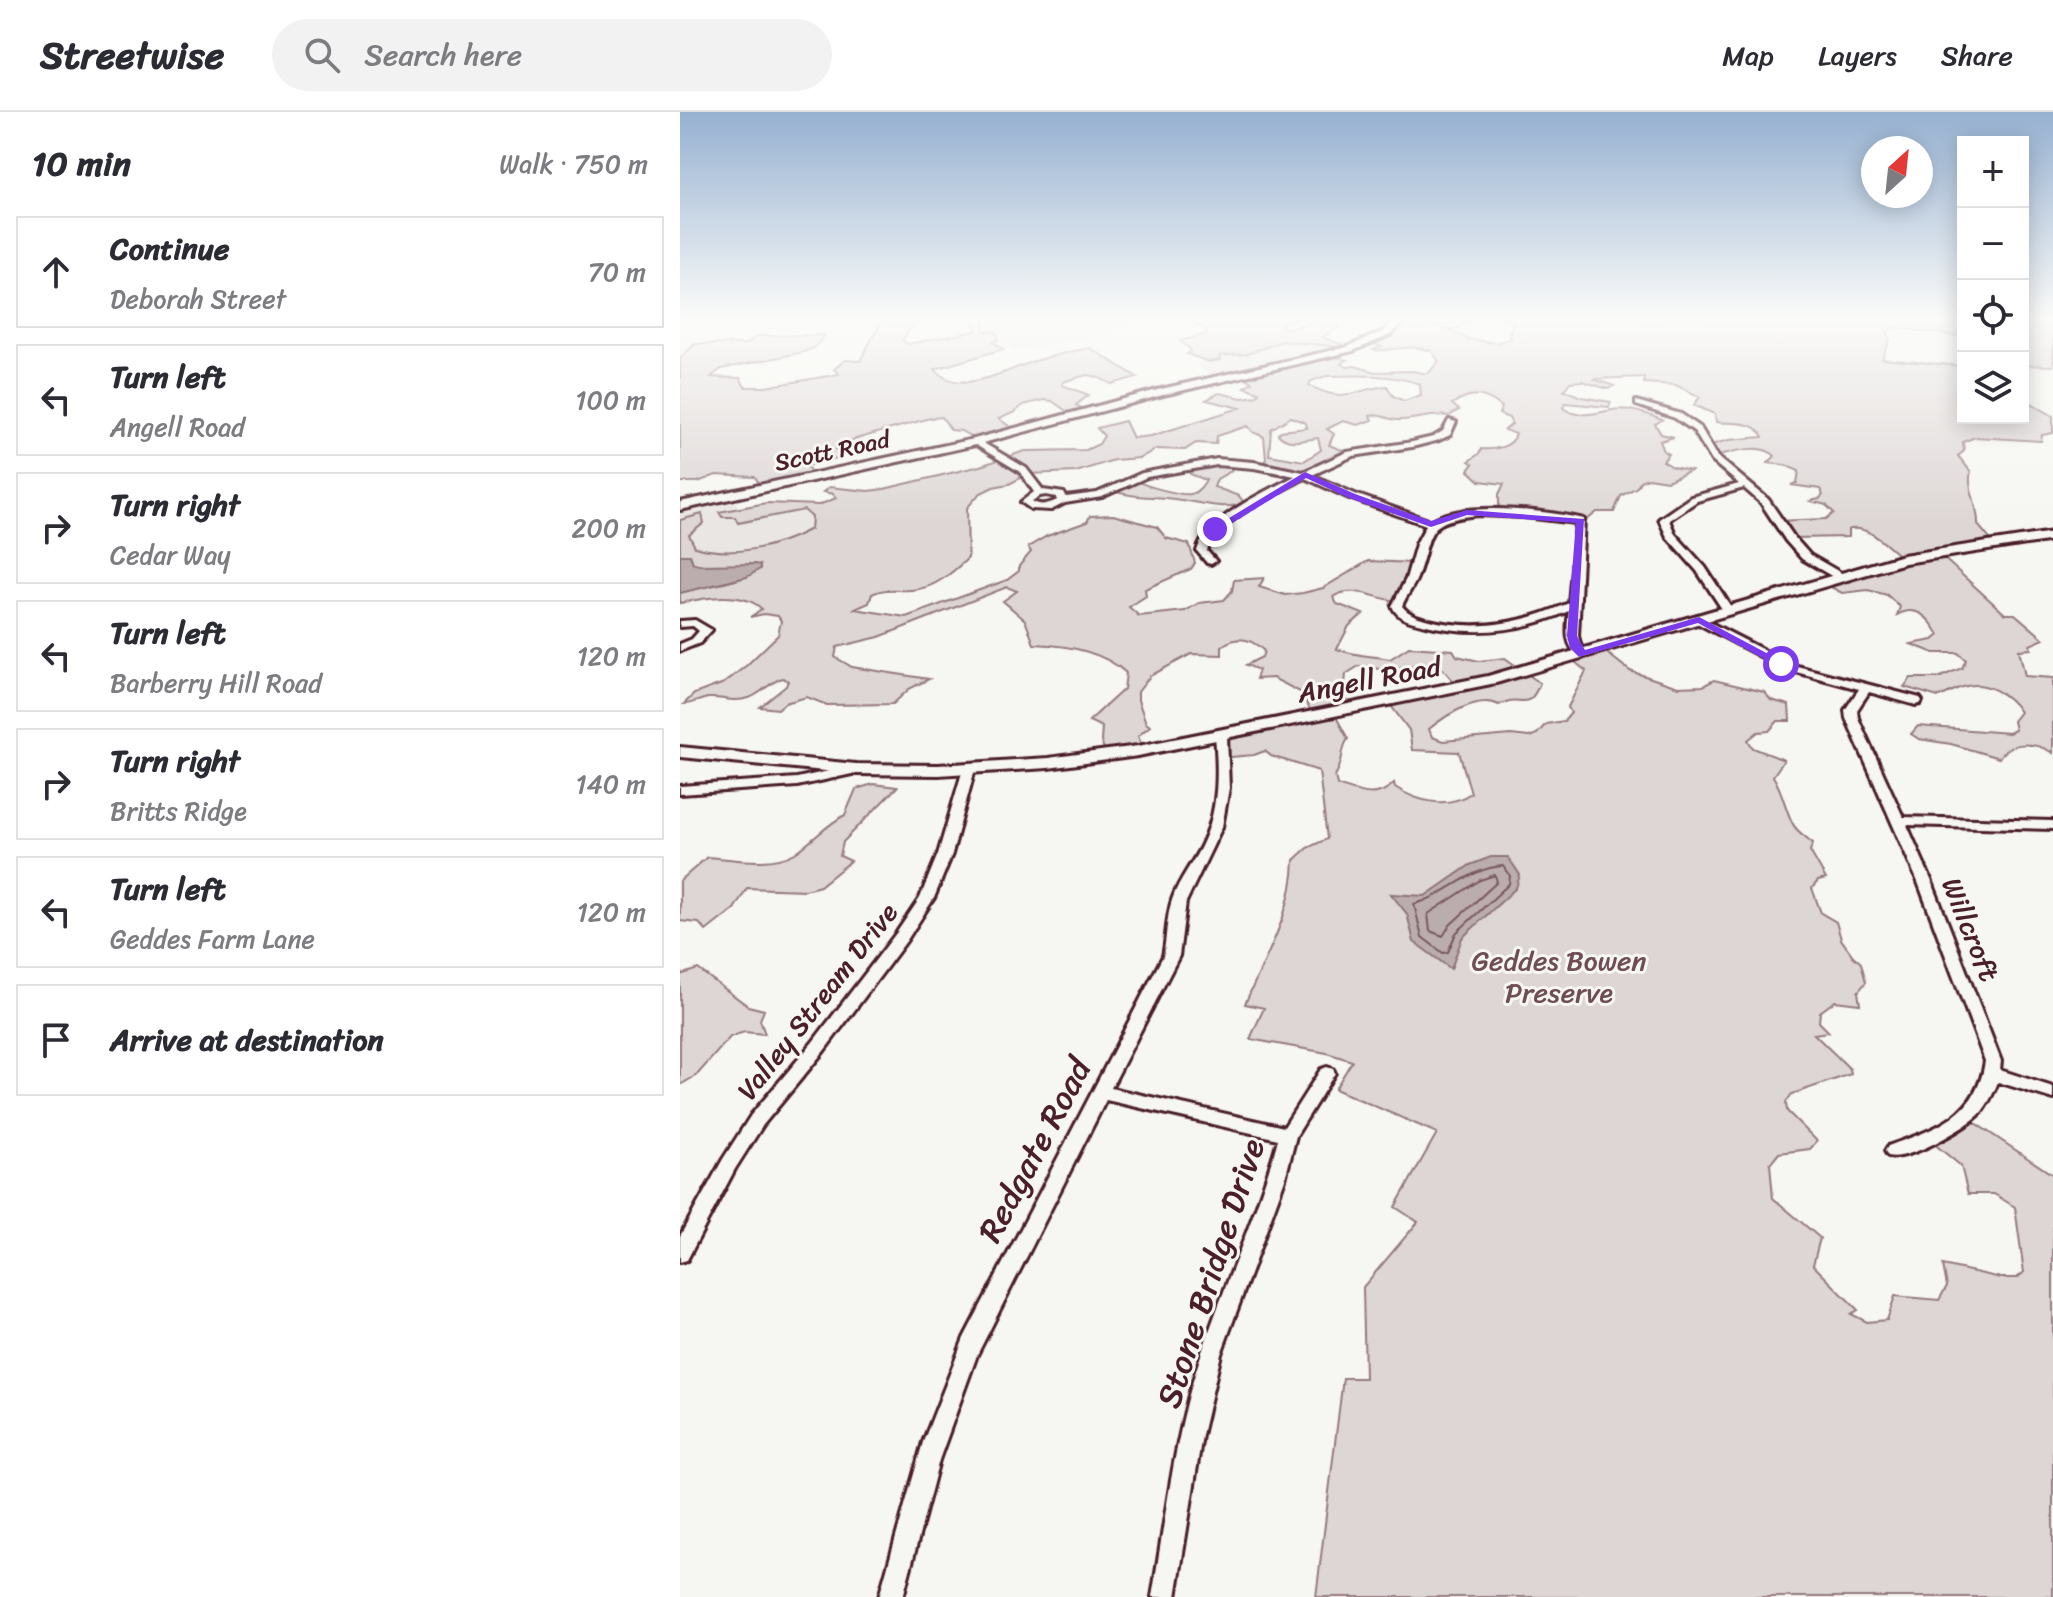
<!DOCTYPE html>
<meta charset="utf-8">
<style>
:root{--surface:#fff;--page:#f2f2f3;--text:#2b2b33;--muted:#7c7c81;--line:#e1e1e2}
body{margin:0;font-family:Sriracha,sans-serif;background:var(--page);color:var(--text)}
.controls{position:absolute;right:24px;top:24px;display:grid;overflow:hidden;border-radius:0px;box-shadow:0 4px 20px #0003}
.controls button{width:72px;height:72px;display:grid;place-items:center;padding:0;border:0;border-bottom:2px solid var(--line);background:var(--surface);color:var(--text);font:40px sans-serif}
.compass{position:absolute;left:1181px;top:24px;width:72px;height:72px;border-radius:50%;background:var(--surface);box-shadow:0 4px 20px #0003;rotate:27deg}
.stop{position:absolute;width:24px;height:24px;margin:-18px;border:6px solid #7c3aed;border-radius:50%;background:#fff}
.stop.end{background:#7c3aed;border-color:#fff;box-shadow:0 2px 8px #0008}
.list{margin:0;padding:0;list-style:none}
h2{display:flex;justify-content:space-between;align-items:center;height:104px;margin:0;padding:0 32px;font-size:34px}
h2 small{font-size:26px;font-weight:400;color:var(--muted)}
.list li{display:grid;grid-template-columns:52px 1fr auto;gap:24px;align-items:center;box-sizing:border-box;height:112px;margin:0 16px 16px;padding:0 16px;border:2px solid var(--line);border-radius:0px}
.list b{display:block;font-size:30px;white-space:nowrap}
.list p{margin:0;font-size:26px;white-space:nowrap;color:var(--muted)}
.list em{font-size:26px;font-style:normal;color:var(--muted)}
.icon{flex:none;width:44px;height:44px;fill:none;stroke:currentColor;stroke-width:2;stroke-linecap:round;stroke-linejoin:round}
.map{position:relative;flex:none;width:1373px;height:1485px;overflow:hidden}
header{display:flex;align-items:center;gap:48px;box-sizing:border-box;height:112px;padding:0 40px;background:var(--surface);border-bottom:2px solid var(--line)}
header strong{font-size:38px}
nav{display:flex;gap:44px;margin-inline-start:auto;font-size:28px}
.search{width:560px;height:72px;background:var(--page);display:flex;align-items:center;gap:20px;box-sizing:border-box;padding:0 28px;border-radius:44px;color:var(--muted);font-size:30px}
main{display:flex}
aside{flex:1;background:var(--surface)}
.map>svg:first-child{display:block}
.built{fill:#e9e6e3}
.green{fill:#ddd6d5;stroke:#947a80;stroke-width:2;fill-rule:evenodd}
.water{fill:#bbadae;stroke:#8e747a;stroke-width:2}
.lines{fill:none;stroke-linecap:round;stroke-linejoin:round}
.shore{stroke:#77585f;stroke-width:2}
.street-casing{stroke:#4a1f2b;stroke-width:6}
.secondary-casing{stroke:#4a1f2b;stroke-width:6}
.street{fill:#f6f6f2;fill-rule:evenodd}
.secondary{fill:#f6f6f2;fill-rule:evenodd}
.route{fill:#7c3aed}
.labels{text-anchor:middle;stroke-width:6;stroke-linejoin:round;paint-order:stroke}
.far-street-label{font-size:24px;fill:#4a1f2b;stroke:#f6f6f2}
.street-label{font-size:28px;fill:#4a1f2b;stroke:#f6f6f2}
.park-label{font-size:28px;fill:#6f4d56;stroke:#f6f6f2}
.near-street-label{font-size:34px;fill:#4a1f2b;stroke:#f6f6f2}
</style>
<header>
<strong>Streetwise</strong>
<div class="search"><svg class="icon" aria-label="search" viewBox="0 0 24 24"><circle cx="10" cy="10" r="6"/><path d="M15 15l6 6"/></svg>Search here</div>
<nav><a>Map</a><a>Layers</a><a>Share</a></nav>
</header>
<main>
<aside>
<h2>10 min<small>Walk · 750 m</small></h2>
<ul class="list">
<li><svg class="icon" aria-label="ahead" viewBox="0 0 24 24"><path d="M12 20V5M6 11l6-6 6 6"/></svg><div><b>Continue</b><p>Deborah Street</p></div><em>70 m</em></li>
<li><svg class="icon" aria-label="left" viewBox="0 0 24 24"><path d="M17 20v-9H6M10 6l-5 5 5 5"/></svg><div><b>Turn left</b><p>Angell Road</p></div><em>100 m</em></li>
<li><svg class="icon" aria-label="right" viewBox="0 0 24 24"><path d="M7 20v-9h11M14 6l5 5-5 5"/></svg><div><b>Turn right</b><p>Cedar Way</p></div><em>200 m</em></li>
<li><svg class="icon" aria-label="left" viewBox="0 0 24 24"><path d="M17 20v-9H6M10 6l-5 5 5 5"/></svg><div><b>Turn left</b><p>Barberry Hill Road</p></div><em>120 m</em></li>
<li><svg class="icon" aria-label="right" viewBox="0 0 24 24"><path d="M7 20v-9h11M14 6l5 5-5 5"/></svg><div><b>Turn right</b><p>Britts Ridge</p></div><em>140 m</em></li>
<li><svg class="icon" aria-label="left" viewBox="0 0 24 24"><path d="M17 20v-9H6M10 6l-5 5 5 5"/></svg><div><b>Turn left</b><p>Geddes Farm Lane</p></div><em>120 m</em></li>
<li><svg class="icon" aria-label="arrive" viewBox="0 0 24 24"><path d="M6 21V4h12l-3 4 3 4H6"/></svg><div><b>Arrive at destination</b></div></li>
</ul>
</aside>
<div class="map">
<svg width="1373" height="1485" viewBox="0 0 1373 1485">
<rect width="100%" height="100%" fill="#f6f6f2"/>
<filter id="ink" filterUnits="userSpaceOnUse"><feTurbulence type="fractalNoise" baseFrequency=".0125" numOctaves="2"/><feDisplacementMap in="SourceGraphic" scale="16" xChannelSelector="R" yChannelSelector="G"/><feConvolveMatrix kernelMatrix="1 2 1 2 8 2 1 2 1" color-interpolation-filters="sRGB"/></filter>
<g filter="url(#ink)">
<path class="built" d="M304,205H459L478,209L337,239L302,214Z
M602,229L653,233L665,238L538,266L516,255L521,248L537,249L545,241L567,242Z
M51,383L59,396L40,400L50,404L68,410L124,398L132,405L131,417L81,436L42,440L15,436L9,423L24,411L0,408V393Z"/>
<path class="green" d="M208,205H240L222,228L228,232L297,219L292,210L294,205H308L304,208V219L316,220L319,227L313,230L324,237L255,257C278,286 327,258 355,249C372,244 391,239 410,236L457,265L432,272C409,260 409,261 383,270L382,273L409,283L396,293L407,299L392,303L372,289L364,288L343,293L335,300L319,307L335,318L297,328L281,319L271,318L262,305L250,306L162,331L156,337L160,341L157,346L127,354L134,365L82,376L75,365L36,363L18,370H0V246L15,232H67L76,224L145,223L134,236L124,240L41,257L31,265L60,266L65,275H86L159,262L154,257L165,248L180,249L202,208Z
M514,205H626L602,211V216C620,219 632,205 649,205L659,215L642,225L671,236L602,229L567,242L539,244L540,248L529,250L507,242L511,238L500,229L526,222L527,219L509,207Z
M722,205H766L746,210L759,214L792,207L778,216L768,217L788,227L816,231L831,226L829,223L834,208L820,205H1283V225L1214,215L1207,220L1210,227L1202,247L1283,254V306H1343V286L1373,304V321L1362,323L1361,329L1295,325L1283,330L1284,339L1278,344L1291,360C1286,375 1299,394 1298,413L1314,432L1258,441L1325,502H1335L1364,527L1350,533L1351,537L1339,538L1345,564L1373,566V641C1355,630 1330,628 1319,646L1271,632L1239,627L1231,622L1238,614L1329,621L1335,618L1333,609L1340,600C1329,582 1305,568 1283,575C1274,577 1267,583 1258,585L1224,575L1231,566H1258L1282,556L1286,548L1278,541H1254L1231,532L1253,528L1259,523C1249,505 1236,492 1217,503L1220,495L1207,483L1188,478L1162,481L1143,471L1224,447C1208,436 1188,411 1168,418V425L1112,426L1097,409L1146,407L1154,401L1146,393L1131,389L1139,387L1143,383L1140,377L1111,373L1117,371L1119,359L1105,353L1088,351L1095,344C1079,329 1050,342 1031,344L1023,335L1049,328L1083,325C1075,308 1053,312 1036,310L1035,302L1014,293L1020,285L996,273L964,271V265L913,267L934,274L928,277L902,269L890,270L884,278L901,285L931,290L929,295L885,291L883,296C897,307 917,301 932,298C947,295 969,302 982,308L975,312L981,322L994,325L980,329L984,339L989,342L983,349L993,355L1011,359L987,369L968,366L960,369L957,375L941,384L934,400H917L903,411L819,403V382L824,372L800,369L788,358L793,352L789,349L800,341L801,337C814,338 832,336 836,322L825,318L832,312L829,306L819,302L822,295C804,281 792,279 772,292L779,298L769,304C751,301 734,309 716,308C705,307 700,301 690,304L692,308L678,313L663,309L647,317L654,322L649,333L670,341L624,364L580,355L586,347L584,325L573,320L568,314L537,324L536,332L516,331L505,338L476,337L460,346L434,348L396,360L348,362L329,372L313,375L299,382L287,396L288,446C272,461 254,477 231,478C217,479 206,475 192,482L189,491L175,497L226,505L327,468L339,459V454L351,440L348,435L367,424L407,410L410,404L433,403L477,415L486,426L509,432L515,451L511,457L465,477L466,484L449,495L459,504L505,499L519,491L544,488L552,479L554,468L584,466L579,475L605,483L623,481L643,476L688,449L734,451L717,489C695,487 673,472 653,485L657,492L683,502L669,514L657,537C674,544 692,544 710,547L729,535L773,538L777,544L799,549L825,546L860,571C847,603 841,580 819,593C798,582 765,604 749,617L752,625L763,629L831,623L849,625L857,622L866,612L884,609L891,601L888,595L906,559L890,546L922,537L950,559L998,575L1023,574L1034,568L1084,580L1091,588L1109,593L1110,609H1098L1089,619L1078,620L1068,628L1073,636L1104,648L1093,664C1103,680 1105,697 1113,712C1116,719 1127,726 1133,731L1130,739L1146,767L1138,769L1132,776L1141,801L1156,810L1161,827L1173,844L1181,851L1186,870L1178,880L1180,892L1155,889L1140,900L1139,910L1149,920L1134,922L1170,957L1171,962L1112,982L1106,990L1107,999L1137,1029L1130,1037L1099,1041L1090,1052L1093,1086L1140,1126L1133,1153L1178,1198L1171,1202L1187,1210L1207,1208L1215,1184L1259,1188L1267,1174L1263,1153L1321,1166H1337L1344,1160L1335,1095L1314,1082H1288L1281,1054L1252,1030L1289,1007L1373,1063V1485H636L663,1266H685L683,1175L738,1110L715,1095L757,1021L655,977L672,949L647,941L570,927L584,896L565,892C585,845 613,800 614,748L627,736L647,727L639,659L591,644L585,639L574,643L540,646L532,628L635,605L626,591L628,584L593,566L576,567L579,558L566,553L582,545L584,539C571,526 557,523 542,534V543L511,542L470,564L458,580V588L466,611L470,614L458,624L464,639L427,645L421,629L422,615L409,609L444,577L446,561C423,539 384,533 354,532L345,508L323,489L337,479L327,475L199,525L157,535L155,545L172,555L249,567L229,577L213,592L147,593L127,585L105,591L98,597L80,595L106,574L108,569L103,566C90,569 82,582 69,586C52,591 44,585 29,586C20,587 12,592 4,592L14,582L44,571L67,553L98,523L101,509L98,504L84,502L70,505L82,497C62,478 24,486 0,491V481C20,474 72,471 80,453L35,455L13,451L10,443H0V408L22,402L24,411L9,423L15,435C52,446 97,435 131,417L132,405L124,398L58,411L55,405H42L39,400L86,391L139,393L156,386L153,382L143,380L149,375L188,379L204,377L300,354L345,339L406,338L419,332L424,324L417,316L445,309L453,326L471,324L560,296L526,288L539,281L562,286L577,284L579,280L564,275L572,270L559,262L648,243L667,248L661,252L667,255L675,254L695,260L733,259L748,262L759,249L751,239C726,230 711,241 692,238L702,235L689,230L721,210ZM646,264C677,263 711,262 740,272L741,283L724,289L713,284L707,274C674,277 665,293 629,273L631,269ZM611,305L626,311L627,316L601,319L598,322C608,334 624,328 638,326L641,338L624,349L589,343L591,317ZM747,551L762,556L778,574L709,591L729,618L732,638L779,640L791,681C768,697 737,690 715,675L714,671C696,689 680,680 657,673L655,664C665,648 660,637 668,627L655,603L673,597L664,584L666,562L679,554L706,558Z
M1343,205H1373V254L1343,253Z
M522,352L553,353L551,359L537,367L534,375L559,384L565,392C541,398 519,390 494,387C472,384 452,386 430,378L457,369C465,374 502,384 511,382C518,380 522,374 526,368L510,362L505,355Z
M193,672L217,675L163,730L160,744L171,749L140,774L125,778L67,776L54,797L26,819L19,811L0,809V769L27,745C53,747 91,755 115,741C133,729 147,712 165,703L176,677Z
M18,857L68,894L84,898L80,908L85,922L64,920L50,925L17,963L0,973V863Z"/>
<path class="water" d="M0,443H10L13,451L21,453L75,452L80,453V457L67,465L0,481Z
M811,745H828L840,763L836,776L782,826L771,857L734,830L727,802L711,782L745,784L790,753Z"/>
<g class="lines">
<path class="shore" d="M823,754L830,764L829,772L776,821L768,840L763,841L742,825L734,792C767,784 788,756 823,754Z
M815,763L817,770L770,813L763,824L750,819L748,802L800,768Z"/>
<g class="street-casing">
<path id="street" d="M956,289L1001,302L1020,315L1038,345L1088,387L1114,425L1130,443L1163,462V466H1155L1122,447L1106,429L1081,391L1064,376L1017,389L989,408L995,422L1025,455L1053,498L1048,501L1044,500L1017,459L987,425L979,407L1011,385L1059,372L1032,349L1014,319L995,306L956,293Z
M769,308L776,310L770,323L759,328L732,335L673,344L632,363L675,382L751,409C783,388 868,399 904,407L898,524L901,535L909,542L907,544H899C884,532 887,517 889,499C841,520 793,525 742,512C729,509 718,507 712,494L726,467L736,432L746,413L669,386L625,366C597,381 537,408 527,439L536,449L531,452L527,451L517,439C527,405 585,380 615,364L574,356L537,353L467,365L422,385L385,391L371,398L351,397L341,390L354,380L340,360L291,330L298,328L346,356L363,378L384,381L386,385L417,381L462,361L537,347L574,350L623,360L667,340L732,330L753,325L763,319ZM366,383L377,385V388C369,392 360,395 352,389L360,384ZM799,403L845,405L896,411L889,491C844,511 798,520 749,508C739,505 729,503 722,494C726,484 733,476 737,466C754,421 741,409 799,403Z
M1019,505L1113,553L1240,586L1242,589L1240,592L1236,593L1189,580L1177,598L1178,606L1223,705L1373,709V717L1227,713L1252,770L1321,949L1320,958L1373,975V987L1318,970C1313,982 1308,993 1299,1003C1284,1017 1227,1050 1208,1044L1205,1039L1208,1034C1255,1017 1297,1005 1305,949L1238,770L1166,606L1165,598L1179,577L1105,557L1015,510L1014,508Z
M15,508L32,518L20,531L0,539V532L12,527L19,519L13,514L0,515V509Z
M541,619L547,623L549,676L542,715L506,790L499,844L431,976L604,1015L641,957L647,955L653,957L655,961L616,1024L605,1067L541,1242L522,1323L496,1485H472C486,1404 495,1318 522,1240C546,1168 578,1100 598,1027L426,988L297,1243L259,1348L223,1485H199L243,1330L284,1226L483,844C487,826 486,806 492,788C499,766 515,749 524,728C539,695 538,658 535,623Z
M176,653L182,657L181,660L117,674L0,682V674L117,666Z
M289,653L295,657L272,742L254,786L227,828L144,939L83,1013L55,1057L7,1148L0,1150V1124L43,1047L71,1003L132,931L217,820L240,786L258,742L283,657Z"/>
</g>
<g class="secondary-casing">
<path id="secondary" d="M717,205H727L710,223L673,239L483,283L295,333L0,398V390L294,327L481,277L667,235L704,219Z
M1373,420V428L1225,451L816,571L458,644L368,656L258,663L176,662L0,645V635L176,652L258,653L368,646L458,634L808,564L1223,443Z"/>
</g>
<use href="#street" class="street"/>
<use href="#secondary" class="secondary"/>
</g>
</g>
<linearGradient id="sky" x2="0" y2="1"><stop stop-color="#96b1d1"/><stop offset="0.5" stop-color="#fbfbf9"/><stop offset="1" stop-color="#fbfbf9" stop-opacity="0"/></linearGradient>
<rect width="1373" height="413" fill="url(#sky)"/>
<path class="route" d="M625,360L675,382L751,409L787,398L904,407L897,524L905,538L1019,505L1107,552L1097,554L1018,511L899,545L890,536L887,524L896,411L787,403L751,415L669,386L626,366L539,419L531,417Z"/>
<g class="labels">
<g class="far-street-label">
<text transform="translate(152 339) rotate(-12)" y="8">Scott Road</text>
</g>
<g class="street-label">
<text transform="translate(689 567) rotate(-11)" y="10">Angell Road</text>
<text transform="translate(1291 817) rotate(68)" y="10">Willcroft</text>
<text transform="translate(137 889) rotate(-52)" y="10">Valley Stream Drive</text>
</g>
<g class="park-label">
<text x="879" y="858">Geddes Bowen<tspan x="879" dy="32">Preserve</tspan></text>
</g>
<g class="near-street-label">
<text transform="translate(354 1038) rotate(-62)" y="12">Redgate Road</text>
<text transform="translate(530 1161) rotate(-72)" y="12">Stone Bridge Drive</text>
</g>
</g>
</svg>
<div class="controls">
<button>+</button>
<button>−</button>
<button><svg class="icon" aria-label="locate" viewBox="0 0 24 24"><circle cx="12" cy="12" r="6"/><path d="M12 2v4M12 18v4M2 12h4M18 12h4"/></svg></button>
<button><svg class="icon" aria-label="layers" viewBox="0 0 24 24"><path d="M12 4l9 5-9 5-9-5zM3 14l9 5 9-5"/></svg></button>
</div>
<svg class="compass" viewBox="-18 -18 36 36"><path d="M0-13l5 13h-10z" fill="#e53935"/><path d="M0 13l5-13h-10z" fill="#7c7c81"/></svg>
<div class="stop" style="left:1101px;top:552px"></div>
<div class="stop end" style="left:535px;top:417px"></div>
</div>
</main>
